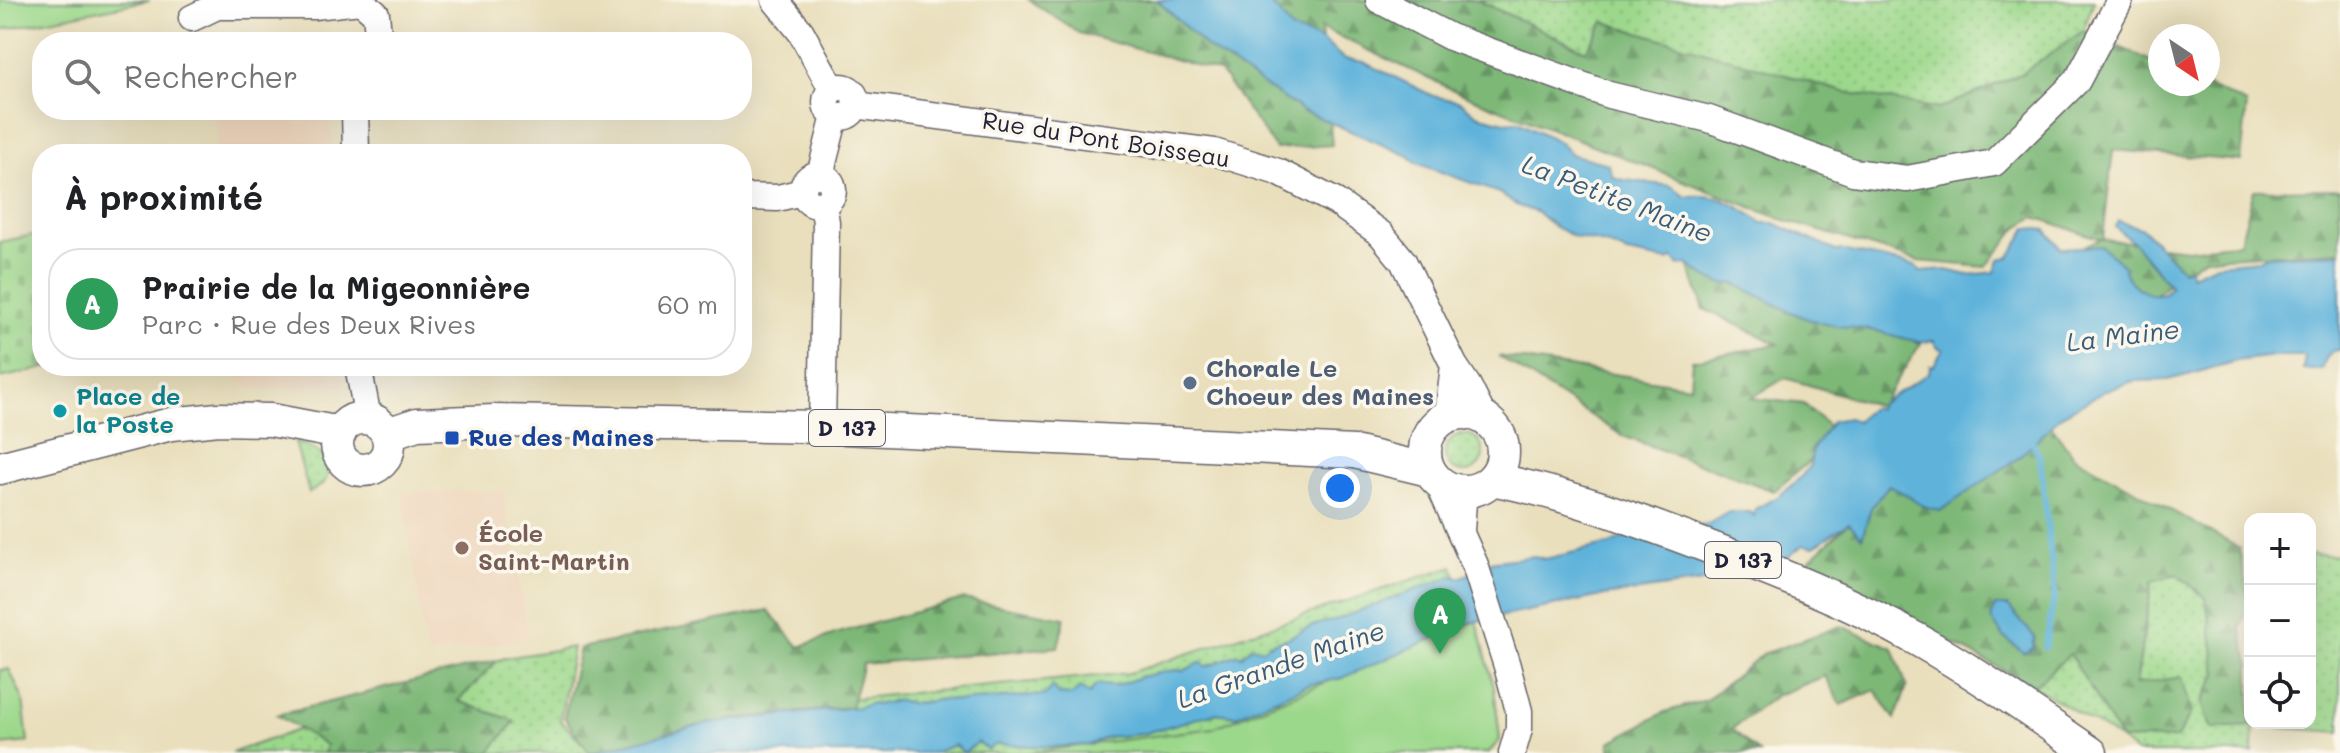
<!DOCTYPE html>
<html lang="fr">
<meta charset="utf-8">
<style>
:root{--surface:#fff;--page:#f6f6f6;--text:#202124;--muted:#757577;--line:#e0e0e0;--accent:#db2777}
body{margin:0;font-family:Mali,sans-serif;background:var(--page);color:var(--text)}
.controls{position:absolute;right:24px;bottom:24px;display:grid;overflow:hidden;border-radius:16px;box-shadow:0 8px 32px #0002}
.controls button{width:72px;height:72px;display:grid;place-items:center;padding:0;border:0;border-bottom:2px solid var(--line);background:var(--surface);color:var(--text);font:40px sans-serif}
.compass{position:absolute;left:2148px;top:24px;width:72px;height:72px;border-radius:50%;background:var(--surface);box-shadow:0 8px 32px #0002;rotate:145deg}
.you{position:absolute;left:1340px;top:488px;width:28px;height:28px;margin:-20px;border:6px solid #fff;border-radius:50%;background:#1a73e8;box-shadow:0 0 0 12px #1a73e833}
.badge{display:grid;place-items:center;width:52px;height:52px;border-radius:50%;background:var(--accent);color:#fff;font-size:26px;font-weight:700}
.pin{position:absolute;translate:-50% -66px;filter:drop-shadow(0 2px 4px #0008)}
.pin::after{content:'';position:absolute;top:42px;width:28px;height:24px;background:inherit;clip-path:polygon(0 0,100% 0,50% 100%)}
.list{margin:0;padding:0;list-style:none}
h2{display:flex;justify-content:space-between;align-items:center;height:104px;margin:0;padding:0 32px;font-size:34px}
h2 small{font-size:26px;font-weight:400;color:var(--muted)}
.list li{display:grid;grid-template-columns:52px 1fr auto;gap:24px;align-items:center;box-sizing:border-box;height:112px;margin:0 16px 16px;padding:0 16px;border:2px solid var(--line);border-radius:32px}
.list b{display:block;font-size:30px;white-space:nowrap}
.list p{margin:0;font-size:26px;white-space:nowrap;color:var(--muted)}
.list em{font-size:26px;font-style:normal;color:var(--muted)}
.icon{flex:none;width:44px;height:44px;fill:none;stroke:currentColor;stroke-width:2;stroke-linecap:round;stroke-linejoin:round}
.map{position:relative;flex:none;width:2340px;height:753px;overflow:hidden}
.search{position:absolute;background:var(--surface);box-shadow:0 8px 32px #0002;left:32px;top:32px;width:720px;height:88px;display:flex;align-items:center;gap:20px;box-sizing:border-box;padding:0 28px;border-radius:32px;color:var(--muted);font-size:30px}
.panel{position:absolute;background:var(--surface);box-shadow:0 8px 32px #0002;left:32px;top:144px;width:720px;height:232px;border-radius:32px}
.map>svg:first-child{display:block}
.built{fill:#efd6bc}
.grass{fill:url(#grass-dots);stroke:#5f7d63;stroke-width:2}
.forest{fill:url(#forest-firs);stroke:#506d59;stroke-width:2}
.cemetery{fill:url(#cemetery-stones);stroke:#5f7d63;stroke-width:2}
.green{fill:#9cd88b;stroke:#5f7d63;stroke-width:2}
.water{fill:#5fb3db;stroke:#406a8b;stroke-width:2}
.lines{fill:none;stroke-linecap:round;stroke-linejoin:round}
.stream{stroke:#5fb3db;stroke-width:6}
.minor-casing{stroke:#686468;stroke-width:29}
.major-casing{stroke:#686468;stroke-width:35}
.minor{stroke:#fff;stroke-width:26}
.major{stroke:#fff;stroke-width:32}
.service-dot{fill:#5c6f8a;stroke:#fbf7ec;stroke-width:3}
.culture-dot{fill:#0f9aa8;stroke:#fbf7ec;stroke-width:3}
.transit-dot{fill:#1a4fb4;stroke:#fbf7ec;stroke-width:3}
.education-dot{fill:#8d6e63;stroke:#fbf7ec;stroke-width:3}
.labels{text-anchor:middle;stroke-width:7;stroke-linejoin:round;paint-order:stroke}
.shield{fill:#fbf7ec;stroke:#636270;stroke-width:2}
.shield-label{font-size:22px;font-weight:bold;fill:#22223b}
.street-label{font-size:24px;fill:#22223b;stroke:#fbf7ec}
.service-label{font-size:24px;font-weight:bold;fill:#4e5e75;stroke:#fbf7ec;text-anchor:start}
.culture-label{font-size:24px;font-weight:bold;fill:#0d838f;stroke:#fbf7ec;text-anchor:start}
.transit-label{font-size:24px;font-weight:bold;fill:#164399;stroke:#fbf7ec;text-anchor:start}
.education-label{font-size:24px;font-weight:bold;fill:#785e54;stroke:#fbf7ec;text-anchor:start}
.water-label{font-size:26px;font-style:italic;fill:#3a5c7b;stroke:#fbf7ec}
</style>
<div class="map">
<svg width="2340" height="753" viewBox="0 0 2340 753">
<defs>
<pattern id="grass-dots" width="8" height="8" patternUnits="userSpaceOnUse" patternTransform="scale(2)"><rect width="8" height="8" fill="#9cd88b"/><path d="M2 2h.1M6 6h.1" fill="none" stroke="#86b979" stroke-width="1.8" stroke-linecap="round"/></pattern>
<pattern id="forest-firs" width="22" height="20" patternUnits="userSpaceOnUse" patternTransform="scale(2)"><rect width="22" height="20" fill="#7db877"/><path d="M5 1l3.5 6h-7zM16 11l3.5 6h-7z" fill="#669563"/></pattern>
<pattern id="cemetery-stones" width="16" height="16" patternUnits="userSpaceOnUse" patternTransform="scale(2)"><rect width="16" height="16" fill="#9cd88b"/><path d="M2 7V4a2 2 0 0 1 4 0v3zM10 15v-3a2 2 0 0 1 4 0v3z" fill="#86b979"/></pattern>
</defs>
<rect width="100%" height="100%" fill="#fbf7ec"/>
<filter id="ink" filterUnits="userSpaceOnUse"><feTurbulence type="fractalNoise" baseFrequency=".0125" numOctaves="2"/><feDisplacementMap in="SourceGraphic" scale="16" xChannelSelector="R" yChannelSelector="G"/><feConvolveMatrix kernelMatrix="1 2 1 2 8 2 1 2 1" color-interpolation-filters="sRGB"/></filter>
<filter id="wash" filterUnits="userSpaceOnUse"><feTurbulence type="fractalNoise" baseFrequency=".006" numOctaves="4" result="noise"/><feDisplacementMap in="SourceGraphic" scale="32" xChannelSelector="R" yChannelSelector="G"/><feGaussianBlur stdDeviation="1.8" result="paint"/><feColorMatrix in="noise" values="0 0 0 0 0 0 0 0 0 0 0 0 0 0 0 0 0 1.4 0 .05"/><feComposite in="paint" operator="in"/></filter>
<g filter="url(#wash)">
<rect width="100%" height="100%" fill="#e9dfbc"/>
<path class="built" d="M211,35H324L325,42H211Z
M215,110H329L332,154H217Z
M229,366H347L345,386L251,388L229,374Z
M503,491L529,638L427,656L402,492Z"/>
<path class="grass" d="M1477,0H2094L2083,31L2023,73L1939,109L1586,52Z
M1445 453a19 19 0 1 1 38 0a19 19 0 1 1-38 0Z
M295,442C310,446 339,459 325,481C322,486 314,490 309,493Z
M2310,554L2340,556V732L2254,726L2253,753H2136L2121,740L2034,686L2070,653L2121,740L2136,684L2152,580L2177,574L2206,598L2217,674L2202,703L2253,726V723H2310Z
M1453,566L1494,688L1500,740L1488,753H231L505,658L573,647L560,720L588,749L727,710L1129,673Z"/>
<path class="forest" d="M1029,0H1477L1586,51L1604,22L1844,92L1939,109L2023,73L2083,31L2160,65V84H2203L2247,104L2241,161L2113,150L2103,239L2187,249L2240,243L2254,190L2340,189V251L2204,258L2143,303L2047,261L2101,239L2035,217L2018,227L1986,267L1918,261L1781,219L1462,94L1321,28L1332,145L1276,149L1220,72L1079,33Z
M1688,264L1921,343L1880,406L1785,378L1751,398L1804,404L1839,436L1774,491L1623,436L1498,356L1690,386L1692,360L1778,344L1704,309Z
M2051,425L2073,456L2239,548L2250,605L2240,627L2250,666V723H2253V726L2211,728L2202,703L2217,674L2206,598L2177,574L2152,581L2136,684L2182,677L2192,712L2177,738L2121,740L2070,654L2034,686L1803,566L1889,485L1940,511Z
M963,599L1065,618L1058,647L863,664L851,707L733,719L590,753L564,717L580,648L768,610L799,647L838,633Z
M1841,626L1893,648L1907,687L1895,719L1875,690L1841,705L1825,676L1775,696L1732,729L1759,753H1612L1610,742L1665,712L1706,700L1763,654Z
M498,660L458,701L515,721L489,753H324L326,745L277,715Z"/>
<path class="cemetery" d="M42,233V366H54L0,378V242Z"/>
<path class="green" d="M0,0H150L0,30Z
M1477,621L1494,688L1500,740L1488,753H1026L1213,728Z
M9,669L23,699L28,742L0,745V670Z"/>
<path class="water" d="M1157,0H1264L1278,11L1292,30L1321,39L1344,59L1364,62L1433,96L1461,102L1477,115L1505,122L1518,121L1558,141L1571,154L1608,164L1612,175L1618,179L1671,186L1686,197C1714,191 1741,206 1762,223H1774L1836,251H1847L1916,266L1920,272L1946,270L1968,275L1995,272L1999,259L2010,257L2027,228L2046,230L2061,248L2101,246C2107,252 2117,257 2122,264C2130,274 2119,265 2127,276C2137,292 2158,302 2171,287L2135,244L2115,227L2118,221L2143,229L2183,270L2190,268L2191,275L2217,264L2259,260L2267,256L2340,253V350C2328,350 2325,360 2322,370H2303L2305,356H2273L2236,361L2188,375L2167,380L2133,381L2105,391L2062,415L2018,458L1940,511L1926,507L1889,485L1871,508L1862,538L1849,523L1813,547L1803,545L1785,559L1723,579L1597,597L1468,623L1342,678L1308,685L1236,716L1215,713L1142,734L1108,737L1089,745L1049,747L997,744L987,750L978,742L964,753L955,745L932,753H590L708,723L858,707L873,703L876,705L899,700L912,704L943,699L959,701L1046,695L1051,687L1056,689L1057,694L1072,695L1080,688L1089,694L1096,685L1115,686L1144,676L1175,670L1183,671L1202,662L1205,667L1238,654L1242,656L1252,646L1263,649C1271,641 1278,642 1288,638C1305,630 1314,623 1333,621L1452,576L1459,578L1489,566V562L1535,556L1545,559L1610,544L1635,533L1708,524L1729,512H1750L1754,516L1755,509L1778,497L1800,478L1810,465L1813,449L1832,421L1848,418L1857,422C1862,415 1865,412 1873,407L1878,409L1880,404L1929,373L1930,365L1933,366L1943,350L1937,347L1934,341C1915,343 1899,337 1881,332C1859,327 1836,328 1814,321C1786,313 1763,296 1737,285C1731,282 1725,285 1719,283C1708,278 1697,272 1688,264L1679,266L1673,258L1668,261L1627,253L1605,244L1575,237L1555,227L1538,213L1516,205L1499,193L1416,163L1409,156L1301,110L1206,47Z
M1995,606H2008L2035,637L2033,648L2024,653L2003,636L1991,619Z"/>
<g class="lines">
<path class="stream" d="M2031,438L2040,458L2055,593L2045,647"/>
</g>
</g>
<g filter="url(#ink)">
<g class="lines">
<g class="minor-casing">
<path id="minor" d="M775,0L801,32L832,89
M1379,0L1450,37L1609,95L1709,119L1853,172L1907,179L1994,163L2077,81L2120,0
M361,1L376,14L379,42
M192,18L217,6H314L361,1
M826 102a15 15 0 1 1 30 0a15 15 0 1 1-30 0Z
M855,105L1214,152L1278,172L1336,202L1381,234L1403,261L1454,365L1468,386L1485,420
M355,110L356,154
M803 190a15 15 0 1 1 30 0a15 15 0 1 1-30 0Z
M820,175L835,116
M742,197L778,198L802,192
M358,366L368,418
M1448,418L1454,365
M822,427L826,222L823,205
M1438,482L1475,565L1507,666L1519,711V729L1512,753
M1461,530L1463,502L1471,490"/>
</g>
<g class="major-casing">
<path id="major" d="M1425 452a39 39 0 1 1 78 0a39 39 0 1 1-78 0Z
M337 444a26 26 0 1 1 52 0a26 26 0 1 1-52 0Z
M387,434L417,424L494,421L822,427L1354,452L1429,470
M0,468L171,424L218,419L271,420L340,433
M1492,479C1564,493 1632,518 1701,544C1775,572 1849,601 1918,640C1978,674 2034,714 2091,753"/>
</g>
<use href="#minor" class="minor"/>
<use href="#major" class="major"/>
</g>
</g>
<circle class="service-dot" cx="1190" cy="383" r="8"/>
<circle class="culture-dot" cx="60" cy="411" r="8"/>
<rect class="transit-dot" x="444" y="430" width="16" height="16" rx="4"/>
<circle class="education-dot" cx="462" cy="548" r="8"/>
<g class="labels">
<g class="shield">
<rect x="809" y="410" width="76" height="36" rx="6"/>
<rect x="1705" y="542" width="76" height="36" rx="6"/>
</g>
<g class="shield-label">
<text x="847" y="436">D 137</text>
<text x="1743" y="568">D 137</text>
</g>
<g class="street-label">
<text transform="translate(1106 140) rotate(9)" y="8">Rue du Pont Boisseau</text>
</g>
<g class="service-label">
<text x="1206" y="377">Chorale Le<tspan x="1206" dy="28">Choeur des Maines</tspan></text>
</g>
<g class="culture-label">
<text x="76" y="405">Place de<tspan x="76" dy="28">la Poste</tspan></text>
</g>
<g class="transit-label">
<text x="468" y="446">Rue des Maines</text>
</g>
<g class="education-label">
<text x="478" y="542">École<tspan x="478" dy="28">Saint-Martin</tspan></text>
</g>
<g class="water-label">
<text transform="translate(1617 199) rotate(21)" y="9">La Petite Maine</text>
<text transform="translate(2123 336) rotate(-7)" y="9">La Maine</text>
<text transform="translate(1281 665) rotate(-19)" y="9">La Grande Maine</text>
</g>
</g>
</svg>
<div class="controls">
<button>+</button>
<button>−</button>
<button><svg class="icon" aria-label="locate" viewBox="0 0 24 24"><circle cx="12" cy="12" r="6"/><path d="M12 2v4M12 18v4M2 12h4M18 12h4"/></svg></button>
</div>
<svg class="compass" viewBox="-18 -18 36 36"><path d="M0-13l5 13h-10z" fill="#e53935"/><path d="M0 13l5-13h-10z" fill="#757577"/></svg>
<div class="you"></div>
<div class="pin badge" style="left:1440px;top:654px;background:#2e9e5b">A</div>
<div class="search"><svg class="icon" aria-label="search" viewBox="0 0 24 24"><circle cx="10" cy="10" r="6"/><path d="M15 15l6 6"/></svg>Rechercher</div>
<section class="panel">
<h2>À proximité<small></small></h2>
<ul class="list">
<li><span class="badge" style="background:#2e9e5b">A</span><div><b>Prairie de la Migeonnière</b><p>Parc · Rue des Deux Rives</p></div><em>60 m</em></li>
</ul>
</section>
</div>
